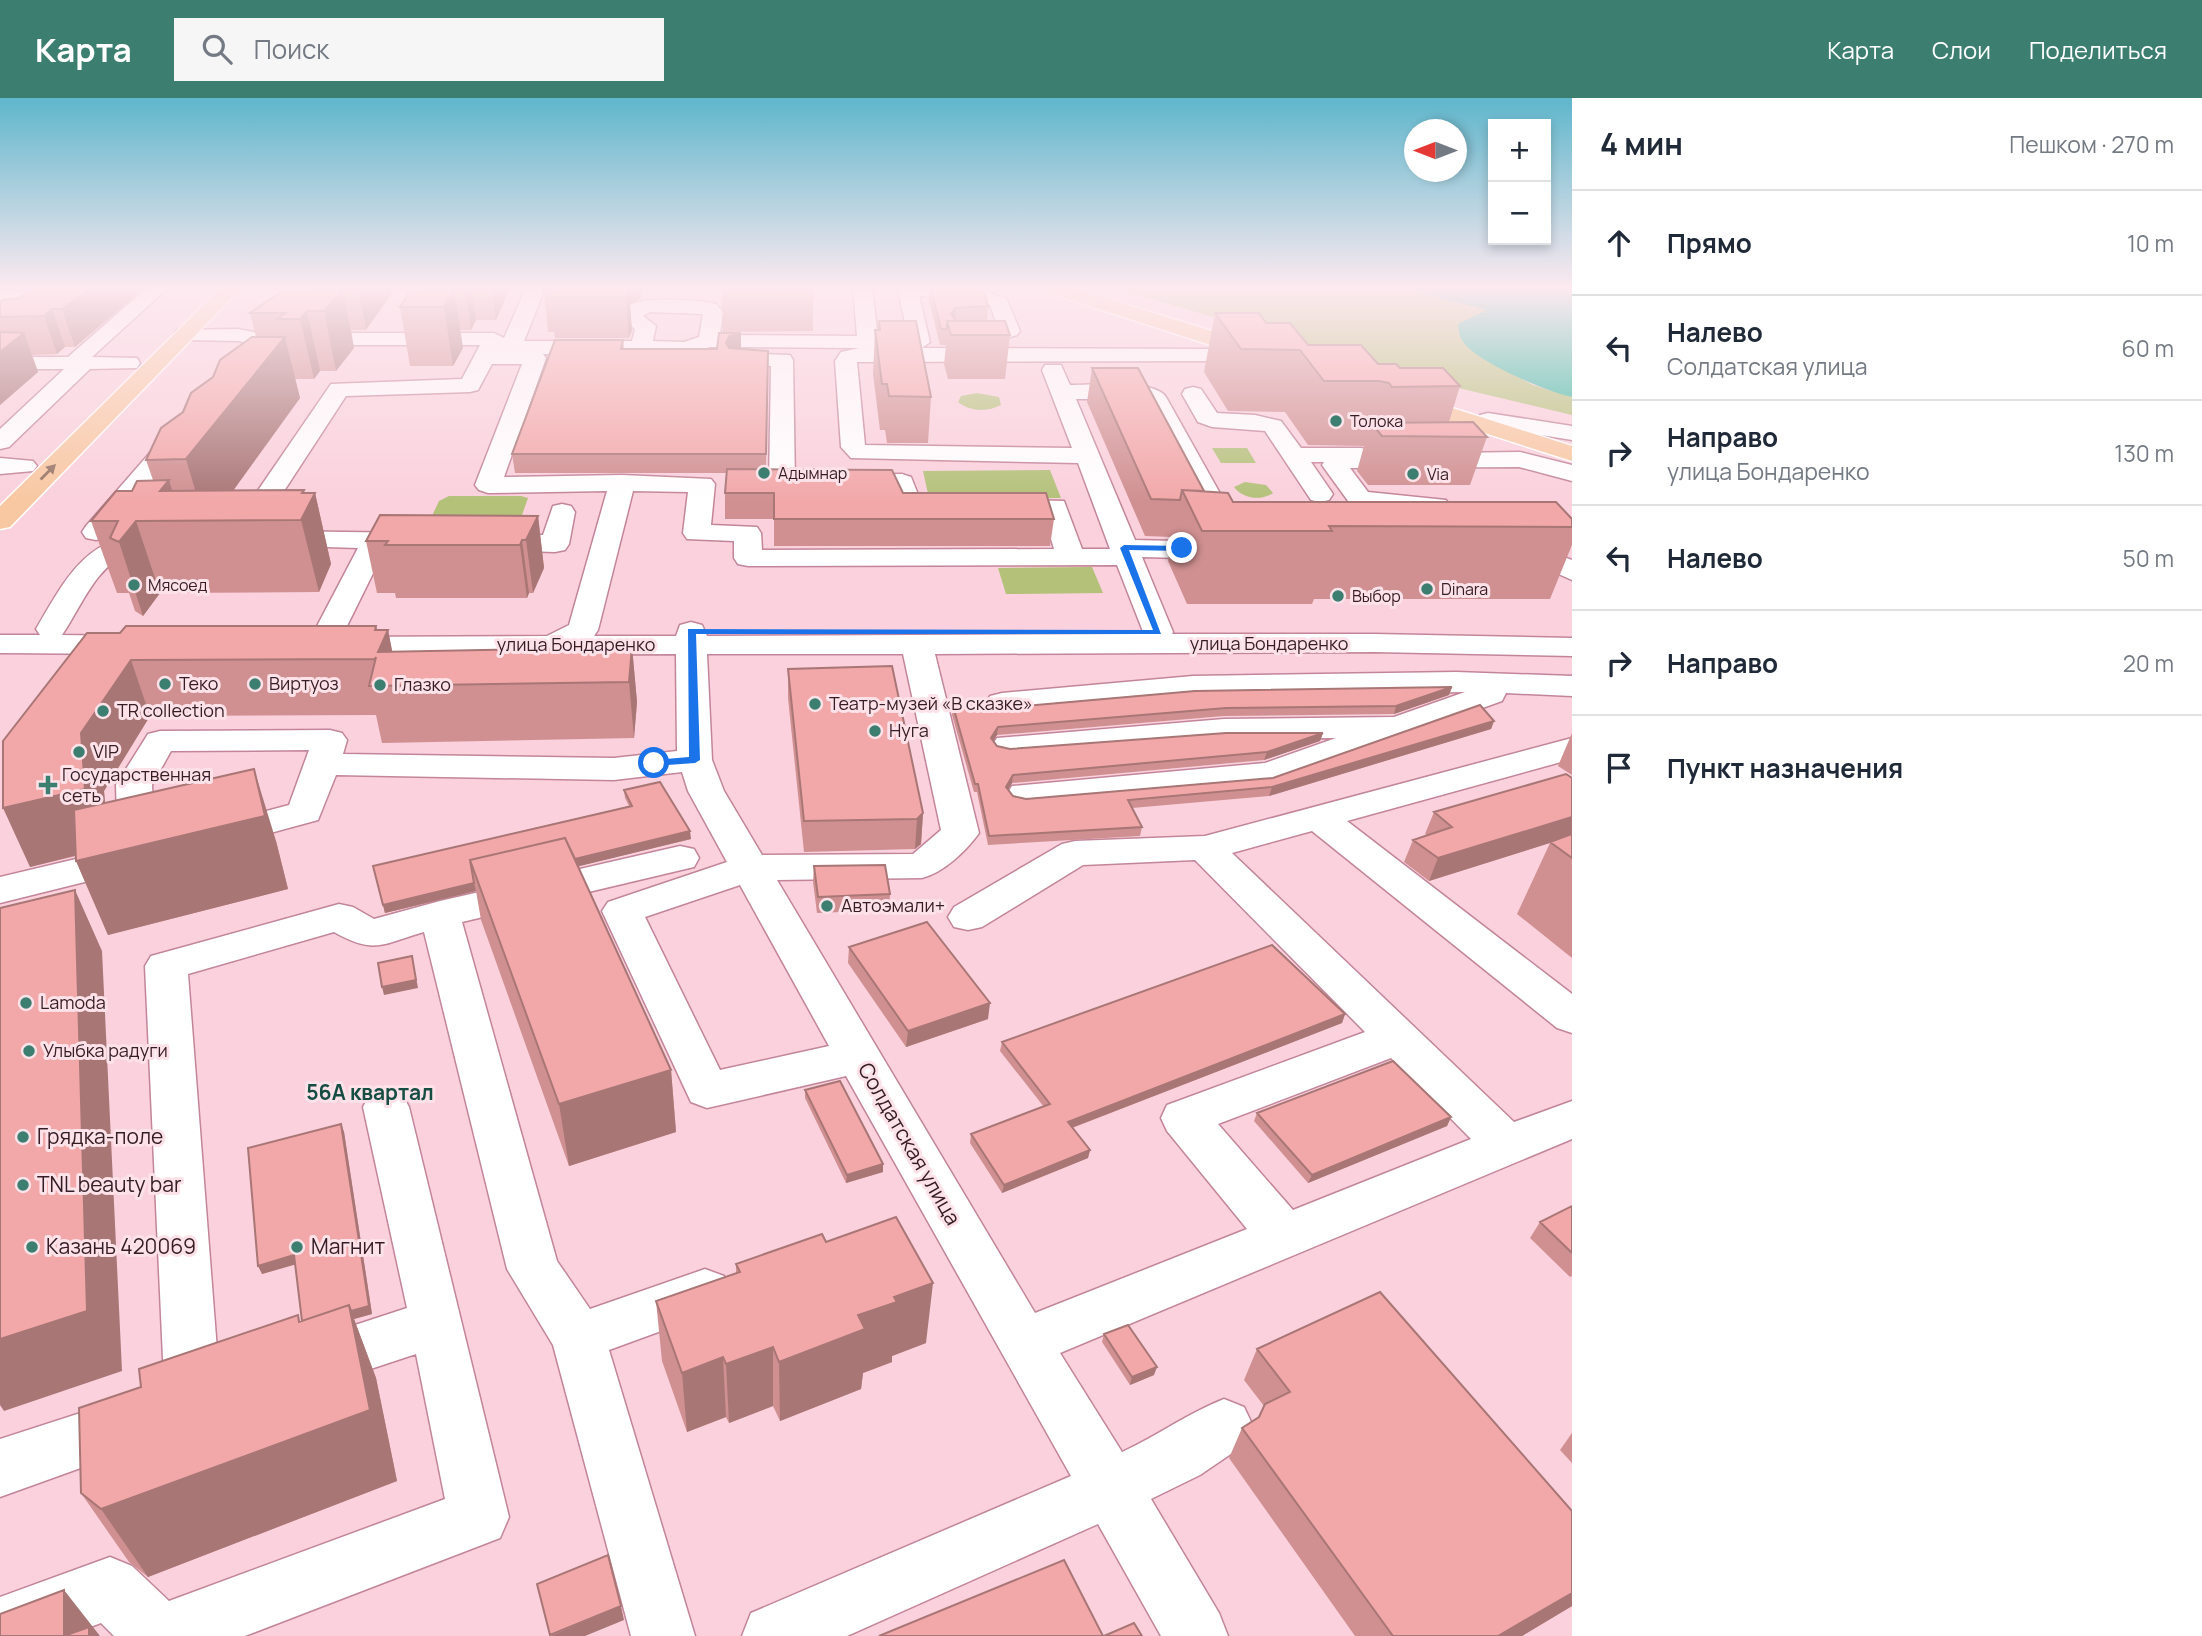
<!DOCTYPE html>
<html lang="ru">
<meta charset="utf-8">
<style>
:root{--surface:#fff;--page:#f6f6f7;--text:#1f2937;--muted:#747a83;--line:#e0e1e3;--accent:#3c7f71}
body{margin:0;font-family:Manrope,sans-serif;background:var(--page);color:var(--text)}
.controls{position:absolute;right:21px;top:21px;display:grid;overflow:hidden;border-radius:0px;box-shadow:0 4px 10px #0003}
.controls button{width:63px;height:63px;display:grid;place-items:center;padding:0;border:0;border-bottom:2px solid var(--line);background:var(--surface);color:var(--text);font:35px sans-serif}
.compass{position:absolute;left:1404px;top:21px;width:63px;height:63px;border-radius:50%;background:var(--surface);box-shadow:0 4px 10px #0003;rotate:270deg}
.stop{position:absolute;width:21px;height:21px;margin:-16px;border:5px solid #1a73e8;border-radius:50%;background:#fff}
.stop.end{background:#1a73e8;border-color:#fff;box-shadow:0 2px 7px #0008}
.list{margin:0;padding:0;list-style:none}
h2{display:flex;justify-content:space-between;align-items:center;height:91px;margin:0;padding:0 28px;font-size:30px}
h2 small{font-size:23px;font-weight:400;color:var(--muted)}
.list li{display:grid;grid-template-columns:46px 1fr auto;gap:21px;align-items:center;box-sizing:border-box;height:105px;padding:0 28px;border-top:2px solid var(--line)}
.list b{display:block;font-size:26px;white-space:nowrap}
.list p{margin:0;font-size:23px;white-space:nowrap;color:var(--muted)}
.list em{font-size:23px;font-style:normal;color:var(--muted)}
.icon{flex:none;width:38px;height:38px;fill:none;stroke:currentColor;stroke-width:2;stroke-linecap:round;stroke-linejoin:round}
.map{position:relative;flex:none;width:1572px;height:1538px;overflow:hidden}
header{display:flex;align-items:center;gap:42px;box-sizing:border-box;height:98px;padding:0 35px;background:var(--accent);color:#fff}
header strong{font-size:33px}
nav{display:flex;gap:38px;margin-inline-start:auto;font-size:24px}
.search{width:490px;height:63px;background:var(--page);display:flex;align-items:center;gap:18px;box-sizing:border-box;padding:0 24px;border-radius:0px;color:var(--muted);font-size:26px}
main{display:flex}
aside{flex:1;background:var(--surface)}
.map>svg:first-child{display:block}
.green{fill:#b3c179}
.water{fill:#32b9a1}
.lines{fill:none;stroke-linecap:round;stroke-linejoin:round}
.minor-casing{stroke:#c38599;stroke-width:3}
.major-casing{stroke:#fff;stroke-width:3}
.minor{fill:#fff;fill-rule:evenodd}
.major{fill:#f8c8a2;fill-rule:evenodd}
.wall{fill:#d09091}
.shaded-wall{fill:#a97676}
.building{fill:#f2a8a9;stroke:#a97676;stroke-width:2}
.oneway{fill:#967264}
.route{fill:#1a73e8}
.poi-dot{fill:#3c7f71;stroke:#fee2ea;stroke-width:2.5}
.labels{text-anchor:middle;stroke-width:6;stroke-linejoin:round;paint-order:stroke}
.far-poi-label{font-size:16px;fill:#351d25;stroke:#fee2ea;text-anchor:start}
.street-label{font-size:18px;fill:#351d25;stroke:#fee2ea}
.poi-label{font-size:18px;fill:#351d25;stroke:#fee2ea;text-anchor:start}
.quarter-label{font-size:21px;font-weight:bold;fill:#154d42;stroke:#fee2ea}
.near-poi-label{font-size:21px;fill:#351d25;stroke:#fee2ea;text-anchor:start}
.near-street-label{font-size:21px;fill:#351d25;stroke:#fee2ea}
</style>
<header>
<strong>Карта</strong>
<div class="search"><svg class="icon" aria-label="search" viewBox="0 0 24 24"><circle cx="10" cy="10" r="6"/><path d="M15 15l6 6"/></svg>Поиск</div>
<nav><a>Карта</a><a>Слои</a><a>Поделиться</a></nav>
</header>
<main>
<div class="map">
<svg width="1572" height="1538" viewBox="0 0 1572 1538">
<rect width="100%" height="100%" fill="#fad1dd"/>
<path class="green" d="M1108,188H1356L1401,190L1488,212L1483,215L1510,275L1533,287L1572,299V317L1433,284Z
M977,295L999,299L1001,307C987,314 971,314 958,304L961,298Z
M1212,350H1247L1256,365H1221Z
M1050,372L1061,400H929L923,373Z
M1245,384L1266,387L1273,395C1261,403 1243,401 1234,389Z
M449,398H521L528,400L522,417L517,420L432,418L439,403Z
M1092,469L1103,495L1006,496L998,470Z"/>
<path class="water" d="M1356,188H1572V299C1548,294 1473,263 1462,242C1459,238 1459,231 1458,226L1487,212L1401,190Z"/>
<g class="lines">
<g class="minor-casing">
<path id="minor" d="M149,188H170L92,259L137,260L140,265L137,270L90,271L9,349L0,351V331L64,271H0V259H68Z
M527,188H546L524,243H632L635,231L622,221C623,218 624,213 626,210C638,197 699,202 716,206L723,214L720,237L857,238L853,188H872L878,242L887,238H908L898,192L901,188H966L1006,200L1020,233L1017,237L1010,239L955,237L952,233L955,229L997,227L990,207L966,200L919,198L930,244L922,250L1223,251L1244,245L1251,247L1255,251L1251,255L1225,263L857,264L865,347L1072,350L1042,272L1045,267H1061L1070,287C1092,287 1154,281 1166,299L1245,440L1239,454L1220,461L1142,459L1173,534L1172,536H1374L1572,540V558L1374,554L935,556L979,735C966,753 943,775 922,780L777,782L1035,1215L1247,1131L1167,1033L1161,1020L1167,1007L1365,934L1195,762L1083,767L982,829L968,832L954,829L948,819L954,809L1062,746L1075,743L1205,738L1572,640V661L1347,723L1572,896V935L1557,930L1312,733L1232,755L1514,1024L1572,1003V1041L1060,1255L1122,1354C1157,1338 1188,1315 1224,1301L1244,1309L1253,1328L1244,1347L1200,1377L1151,1401L1219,1515L1228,1538H1161L1098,1426L847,1538H742L751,1515L1071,1378L846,978L707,1010L691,1004L602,813L608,804L727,764L688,693L682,674L614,682L336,677L318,722L219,749L206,745L200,737L206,729L289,707L309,652L171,653L152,687L155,750L145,769L0,805V779L118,751L116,687L148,636L160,633L330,632L342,635L347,642L343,656L614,660L677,653L676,556L338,557L327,555L322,548L327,541L338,539L547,538L569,527L607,393L488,395L479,392L475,387L522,266H492L478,292L470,294L346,298L252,442L242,444L232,442L228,436L331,286L462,281L480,247H258L238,243L184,242L177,240L174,236L177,232L238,231L258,235H494L504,240ZM650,214L703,216L699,239L684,244L653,243L656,228L643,218ZM710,249L859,250L841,254L835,263L841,349L851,360L1078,365L1110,451H1082L1064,403L919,399L911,379L902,376L845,377L836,380L832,385L836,390L891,392L899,413L908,415L1044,417L1054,451L762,452L761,435L757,429L711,427L715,386L711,381L622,377L504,379L546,260L543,256H685ZM1076,301H1137L1146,304L1217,440L1216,444L1135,442ZM633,393L688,394L683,435L687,441L734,443V460L738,466L748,468L1117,467L1144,536L707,538L702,527L691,524L680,527L676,538H594L598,532ZM707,556H903L941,732L913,756L762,757L724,693L712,662ZM740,787L829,948L720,972L645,819ZM1391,960L1471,1041L1293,1112L1218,1026Z
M0,194H64L74,200L30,236L0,238V226H18L44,206H0Z
M740,255L790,257L793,262L795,385L791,390L782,393L773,390L769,385L771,268L732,266L729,261L732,256Z
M1193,289L1201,291L1217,315L1255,317L1281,323L1301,350H1361L1370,352L1372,356L1520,354L1572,367V383L1519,369L1350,370L1368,394L1446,402L1450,408L1446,414C1417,421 1380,414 1351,407L1322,367L1324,364H1311L1333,396L1329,402L1320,404L1311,402L1265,333L1212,329L1198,324L1182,296L1185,291Z
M1488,315L1572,328V342L1480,327L1476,322L1480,317Z
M184,323L192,325L196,330L106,440L96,442L86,440L82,434L86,428L176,325Z
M0,360L33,363L37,368L33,373L0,376Z
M562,406L571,408L575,414L569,446L565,452L555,454L490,452L480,450L476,444L480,438L490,436L543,437L553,408Z
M153,433L163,435L167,441L163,447C152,449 141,450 131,454C95,468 82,508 62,537L131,538L142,540L147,547L142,554L131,556L0,555V537H40L36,531C68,477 85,440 153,433Z
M273,433L419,435L429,437L433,443L429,449L385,451L346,530L342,536L331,539L320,536L316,530L358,450L263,447L259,441L263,435Z
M1514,453L1553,455L1572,462V482L1547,471L1504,467L1500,461L1504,455Z
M1456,574L1572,578V598L1506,595L1502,603L1270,686L1025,707L1012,704L1007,696L1012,688L1265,665L1336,640L1224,641L1009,657L997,654L992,647L997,640L1224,621L1394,619L1465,594L1193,598L1002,615L990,612L985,605L990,598L1002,595L1193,578Z
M680,748L694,751L699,760L694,769L462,824L557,1163L590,1211L705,1171L724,1178L731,1194L724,1210L609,1252L695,1538H631L553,1247L507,1171L424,834C382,846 375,857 334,834L188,876L221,1304L213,1323L193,1331L173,1323L165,1304L145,868L151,858L339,806L353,809L374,821L440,803Z
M386,991L402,996L409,1009L509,1419L500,1440L245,1538H114L101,1525L66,1538H0V1499L110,1459L132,1468L169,1503L445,1401L416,1256L313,1290L294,1283L285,1265L294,1247L407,1210L363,1009L370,996Z
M130,1299L150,1307L159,1326L150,1345L0,1399V1341Z"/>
</g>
<g class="major-casing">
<path id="major" d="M223,188H243L10,429L0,431V408Z
M1037,188H1066L1270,251L1273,256L1270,261H1254L1040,192Z
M1402,294L1572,348V363L1394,306L1391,301L1394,296Z"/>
</g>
<use href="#minor" class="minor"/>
<use href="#major" class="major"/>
</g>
<path class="wall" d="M0,188H32L15,191H0Z
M147,188L75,249H65L57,256L32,257L38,274L0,307V204L19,200Z
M309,188H357L366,232H351L354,250L336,273H320L314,281H295L300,300L233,392L315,395L331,466L319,494L160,495L143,518L135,513L129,495H117L91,423L132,393L153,382L146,362L183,314L213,279L256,239L250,215L310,192Z
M424,188H510V190L496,222H476L471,232H460L463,250L453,268H410L400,209L425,192Z
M644,188L640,201L630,206L632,232L629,240H555L554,234H548L544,192Z
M813,188V233L723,234L722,193Z
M930,188L988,208L987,223L1010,237L1005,281H948L944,266L946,247H940L929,203Z
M1215,215L1266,225L1308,247L1378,266L1400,270L1460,288L1449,324L1487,339L1470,387H1368L1357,373L1364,348L1308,347L1285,314L1228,313L1204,274Z
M879,223L931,299L928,345H887L885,332H880L873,276L875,232H878Z
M623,242L624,251H741L768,253L766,371L1054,421L1050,448H774V421H725V395L726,375H515L512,356Z
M1092,270L1204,393L1233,404L1572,421V447L1550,501H1314L1312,506H1187L1168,463L1172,439L1145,438L1087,304Z
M538,418L544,470L533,495H529L527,500H396L395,495H377L366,443Z
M388,532L392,554L632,549L637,604L634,640L382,645L376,617L150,618L104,693L105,705L276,743L288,791L108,837L76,763V758L30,769L87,535Z
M788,571L923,715L921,746L915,751L804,754L788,600Z
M1452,589L1449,597L1394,616L1224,618L997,637L993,643L997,648L1010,651L1323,635L1320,643L1264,662L1012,685L1008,692L1013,698L1026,701L1273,680L1494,623L1491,631L1269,698L1132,710L1142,729L1140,738L988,747L977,694H974L952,617L953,608L1003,610Z
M1572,635V677L1558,668Z
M1572,680V860L1517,816L1550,745L1429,783L1404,764L1413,742L1427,737L1425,736L1434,714Z
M624,692L691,741L578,768L671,972L676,1034L569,1068L481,822L476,793L385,815L373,768L629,708L625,700Z
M814,768L890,796L889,812L817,815L813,784Z
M849,849L988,921L906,949L848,865Z
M1345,916L1342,925L1072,1030L1090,1052L1088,1060L1002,1095L970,1045L971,1036L1044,1009L1000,953L1002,944Z
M805,992L883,1066V1074L846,1085L805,1000Z
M1257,1015L1451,1019L1447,1028L1308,1085L1254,1023Z
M341,1026L344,1034L372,1216L354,1221L376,1280L397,1383L148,1479L129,1464L81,1395L141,1289L298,1217L300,1223H302L295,1166L262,1176Z
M1572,1108V1178L1570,1179L1530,1140L1540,1124Z
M826,1144L926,1245L892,1258V1264L863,1275L861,1291L780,1323L773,1308L729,1325L726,1319L687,1334L662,1263L656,1203L736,1175V1166Z
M1104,1236L1154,1277L1130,1287L1102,1244Z
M1257,1251L1572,1413V1508L1522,1538H1355L1229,1360L1242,1330L1259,1319L1264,1308L1244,1282Z
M1572,1335V1365L1560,1352Z"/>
<path class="shaded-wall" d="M14,188H32L15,191Z
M92,188H147L75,249L62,211Z
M357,188H397L366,232Z
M465,188H471L476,222L471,232Z
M491,188H510V190L496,222Z
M617,188H644L640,201L630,206L632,232L629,240L626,199Z
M343,192L354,250L336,273L324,213Z
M454,192L463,250L453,268L444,209Z
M956,210L955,226L951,216Z
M52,211L65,249L57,256L44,218Z
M307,213L320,273L314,281L300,221Z
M24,235L38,274L0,307V254Z
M741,235V252L727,262L726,245L729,238Z
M285,239L300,300L212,422H204L186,361Z
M169,382L181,422L160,393Z
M304,392L308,409L315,395L331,466L319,494L301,422L302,395Z
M538,418L544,470L533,495L526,442Z
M136,423L160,495L143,518L119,444Z
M522,442L529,495L527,500L520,447Z
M376,528L381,548L388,532L399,587L378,554L375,532Z
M632,549L637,604L634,640L629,584Z
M131,562L150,618L104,693L109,749L30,769L3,710L81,635Z
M1452,589L1449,597L1394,616L1396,608Z
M1494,623L1491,631L1269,698L1272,689Z
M998,629L997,637L990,649L991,640Z
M1323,635L1320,643L1264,662L1267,654Z
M254,671L276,743L288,791L108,837L76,763Z
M1013,677L1012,685L1005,697L1006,689Z
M923,715L921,746L915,751L917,721Z
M1572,719V738L1429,783L1438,760Z
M690,733L691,741L481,792L478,784Z
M474,785L476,793L385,815L383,807Z
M75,792L102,853L122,1273L4,1313L0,1307V1241Z
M412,858L418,890L384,897L382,889Z
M990,905L988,921L906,949L908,933Z
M1345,916L1342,925L1066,1032L1068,1024Z
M671,972L676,1034L569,1068L559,1006Z
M1451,1019L1447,1028L1308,1085L1312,1077Z
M341,1026L344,1034L372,1216L354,1221L376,1280L397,1383L148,1479L101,1411L306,1236Z
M1090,1052L1088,1060L1002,1095L1004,1087Z
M883,1066V1074L846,1085L847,1077Z
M294,1157L297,1166L262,1176L258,1168Z
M933,1185L926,1245L892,1258V1264L863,1275L861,1291L780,1323L779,1264L858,1217L894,1199Z
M773,1249V1308L729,1325L726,1266Z
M723,1259L726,1319L687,1334L682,1275Z
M1157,1269L1154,1277L1130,1287L1132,1279Z
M64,1492L100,1538H64Z
M1572,1495V1508L1522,1538H1498Z
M621,1508L624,1522L585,1538H550Z"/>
<path class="building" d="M36,188H92L62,211H52L44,218L0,219V204L3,202L19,200Z
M546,188H626L629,190L626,199H550L553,192H544Z
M722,188H813V191L722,193Z
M930,188H970L983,191L988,208L956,210L951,216L956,223H964H947V231H941Z
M284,192H343L324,213H307L300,221H277L285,215H250Z
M411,192H454L444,209H400Z
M1215,215H1259L1266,225H1290L1308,247H1361L1378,266H1396L1400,270H1443L1460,288L1392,289L1389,285L1379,283H1324L1300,252L1241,251Z
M879,223H916L931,299L889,298L887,286H882L875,232H880Z
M947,223H1005L1010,237H951Z
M0,234L24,235L0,254Z
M719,235H741L729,238L726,245L729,250L768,253L766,356H512L555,242H623L621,251H717Z
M252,239H285L186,361L146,362L161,330L183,314L191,295L213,279L220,262Z
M1092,270H1138L1204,393L1182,392L1180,402L1151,401Z
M1473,324L1487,339L1382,338L1371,325Z
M727,371L892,372L903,395H1046L1054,421H774V395H725Z
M169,382L160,393L304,392L302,395H315L301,422L136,423L119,444L110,440L118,423H91L116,393H132L137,383Z
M1182,392L1228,395L1233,404H1556L1572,421V429L1329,428L1332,433H1202Z
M380,417L538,418L526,442H522L520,447H385L388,443H366Z
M126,528H376L375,532H388L378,554L632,549L629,584L369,588L376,559L375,561L131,562L81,635L85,691L3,710V643L87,535H120Z
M892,568L923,715L917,721L804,723L788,571Z
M1452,589L1396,608L1226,610L998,629L991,640L997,648L1010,651L1226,635H1323L1267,654L1013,677L1006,689L1013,698L1026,701L1273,680L1480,607L1494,623L1272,689L1128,702L1142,729L989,738L978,686H975L953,608L989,605L1003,610L1195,593Z
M254,671L265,718L76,763L74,712Z
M1566,676L1572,680V719L1438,760L1413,742L1452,729L1434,714Z
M660,684L690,733L575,761L565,740L470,762L474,785L383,807L373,768L632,708L624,692Z
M1572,736V760L1550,744Z
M565,740L671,972L559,1006L470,762Z
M885,767L890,796L818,799L814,768Z
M75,792L87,1213L0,1241V810Z
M927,824L990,905L908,933L849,849Z
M1272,847L1345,916L1068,1024L1090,1052L1004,1087L971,1036L1050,1006L1002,944Z
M412,858L416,882L382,889L378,865Z
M1393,963L1451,1019L1312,1077L1257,1015Z
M840,983L883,1066L847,1077L805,992Z
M341,1026L369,1208L351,1213L349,1207L302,1223L294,1157L258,1168L248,1050Z
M1572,1108V1155L1540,1124Z
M896,1119L933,1185L894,1199L897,1204L858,1217L865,1231L779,1264L773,1249L726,1266L723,1259L682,1275L656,1203L740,1174L736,1166L822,1136L826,1144Z
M1380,1194L1572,1413V1495L1498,1538H1393L1242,1330L1259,1319L1265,1306L1290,1294L1257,1251Z
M349,1207L370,1312L101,1411L81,1395L79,1310L141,1289L139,1271L298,1217L299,1224Z
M1128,1227L1157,1269L1132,1279L1104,1236Z
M608,1457L621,1508L550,1537L537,1486Z
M1064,1462L1103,1538H879Z
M64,1492V1538L89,1529V1538H0V1516Z
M1134,1525L1142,1538H1104Z"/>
<defs><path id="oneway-solid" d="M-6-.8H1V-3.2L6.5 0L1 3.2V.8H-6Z" transform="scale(1.75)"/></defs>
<use class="oneway" href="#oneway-solid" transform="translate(48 374) rotate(-45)"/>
<linearGradient id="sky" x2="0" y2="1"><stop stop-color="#5fb6cc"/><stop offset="0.47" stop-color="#fdeaf0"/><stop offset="1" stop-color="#fdeaf0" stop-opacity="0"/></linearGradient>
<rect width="1572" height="403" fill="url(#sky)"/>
<path class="route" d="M1124,447L1182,448L1186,450L1182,453L1129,452L1161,536H696L700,662L695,665L654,668L648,665L654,662L689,659L688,531L1153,532L1120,450Z"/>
<g class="poi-dot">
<circle cx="1336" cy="323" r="7"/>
<circle cx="764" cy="375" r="7"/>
<circle cx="1413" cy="376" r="7"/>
<circle cx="134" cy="487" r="7"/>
<circle cx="1427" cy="491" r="7"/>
<circle cx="1338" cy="498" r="7"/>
<circle cx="165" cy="586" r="7"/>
<circle cx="255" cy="586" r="7"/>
<circle cx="380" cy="587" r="7"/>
<circle cx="815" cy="606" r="7"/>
<circle cx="103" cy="613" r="7"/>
<circle cx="875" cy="633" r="7"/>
<circle cx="79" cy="654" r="7"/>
<path d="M44.5 676.5h7v7h7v7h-7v7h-7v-7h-7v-7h7z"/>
<circle cx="827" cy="808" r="7"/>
<circle cx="26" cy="905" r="7"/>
<circle cx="29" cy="953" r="7"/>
<circle cx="23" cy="1039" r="7"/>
<circle cx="23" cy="1087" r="7"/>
<circle cx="32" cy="1149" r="7"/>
<circle cx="297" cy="1149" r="7"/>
</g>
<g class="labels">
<g class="far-poi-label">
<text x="1350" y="329">Толока</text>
<text x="778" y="381">Адымнар</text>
<text x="1427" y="382">Via</text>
<text x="148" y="493">Мясоед</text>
<text x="1441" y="497">Dinara</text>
<text x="1352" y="504">Выбор</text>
</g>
<g class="street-label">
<text x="1269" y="552">улица Бондаренко</text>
<text x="576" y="553">улица Бондаренко</text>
</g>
<g class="poi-label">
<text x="179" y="592">Теко</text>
<text x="269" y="592">Виртуоз</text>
<text x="394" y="593">Глазко</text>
<text x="829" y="612">Театр-музей «В сказке»</text>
<text x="117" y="619">TR collection</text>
<text x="889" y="639">Нуга</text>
<text x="93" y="660">VIP</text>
<text x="62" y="683">Государственная<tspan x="62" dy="21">сеть</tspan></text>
<text x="841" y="814">Автоэмали+</text>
<text x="40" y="911">Lamoda</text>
<text x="43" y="959">Улыбка радуги</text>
</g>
<g class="quarter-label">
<text x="370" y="1002">56А квартал</text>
</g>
<g class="near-poi-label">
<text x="37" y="1046">Грядка-поле</text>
<text x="37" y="1094">TNL beauty bar</text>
<text x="46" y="1156">Казань 420069</text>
<text x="311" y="1156">Магнит</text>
</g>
<g class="near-street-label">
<text transform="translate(909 1046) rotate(60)" y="7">Солдатская улица</text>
</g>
</g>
</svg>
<div class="controls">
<button>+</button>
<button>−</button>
</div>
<svg class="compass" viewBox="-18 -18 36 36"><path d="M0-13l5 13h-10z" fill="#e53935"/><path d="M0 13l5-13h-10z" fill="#747a83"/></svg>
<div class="stop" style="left:654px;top:665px"></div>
<div class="stop end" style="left:1182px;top:450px"></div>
</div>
<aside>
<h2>4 мин<small>Пешком · 270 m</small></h2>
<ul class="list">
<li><svg class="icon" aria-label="ahead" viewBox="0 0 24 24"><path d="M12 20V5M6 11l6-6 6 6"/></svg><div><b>Прямо</b></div><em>10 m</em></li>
<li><svg class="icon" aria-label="left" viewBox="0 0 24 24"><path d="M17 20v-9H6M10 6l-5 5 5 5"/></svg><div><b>Налево</b><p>Солдатская улица</p></div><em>60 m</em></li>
<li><svg class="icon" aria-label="right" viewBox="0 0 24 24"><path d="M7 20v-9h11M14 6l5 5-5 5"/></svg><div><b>Направо</b><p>улица Бондаренко</p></div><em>130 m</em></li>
<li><svg class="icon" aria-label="left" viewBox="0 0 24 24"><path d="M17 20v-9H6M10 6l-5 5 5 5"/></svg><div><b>Налево</b></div><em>50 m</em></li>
<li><svg class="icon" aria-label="right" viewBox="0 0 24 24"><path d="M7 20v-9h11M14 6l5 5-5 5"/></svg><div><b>Направо</b></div><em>20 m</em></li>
<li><svg class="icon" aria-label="arrive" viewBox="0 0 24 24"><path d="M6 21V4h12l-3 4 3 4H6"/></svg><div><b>Пункт назначения</b></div></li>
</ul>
</aside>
</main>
